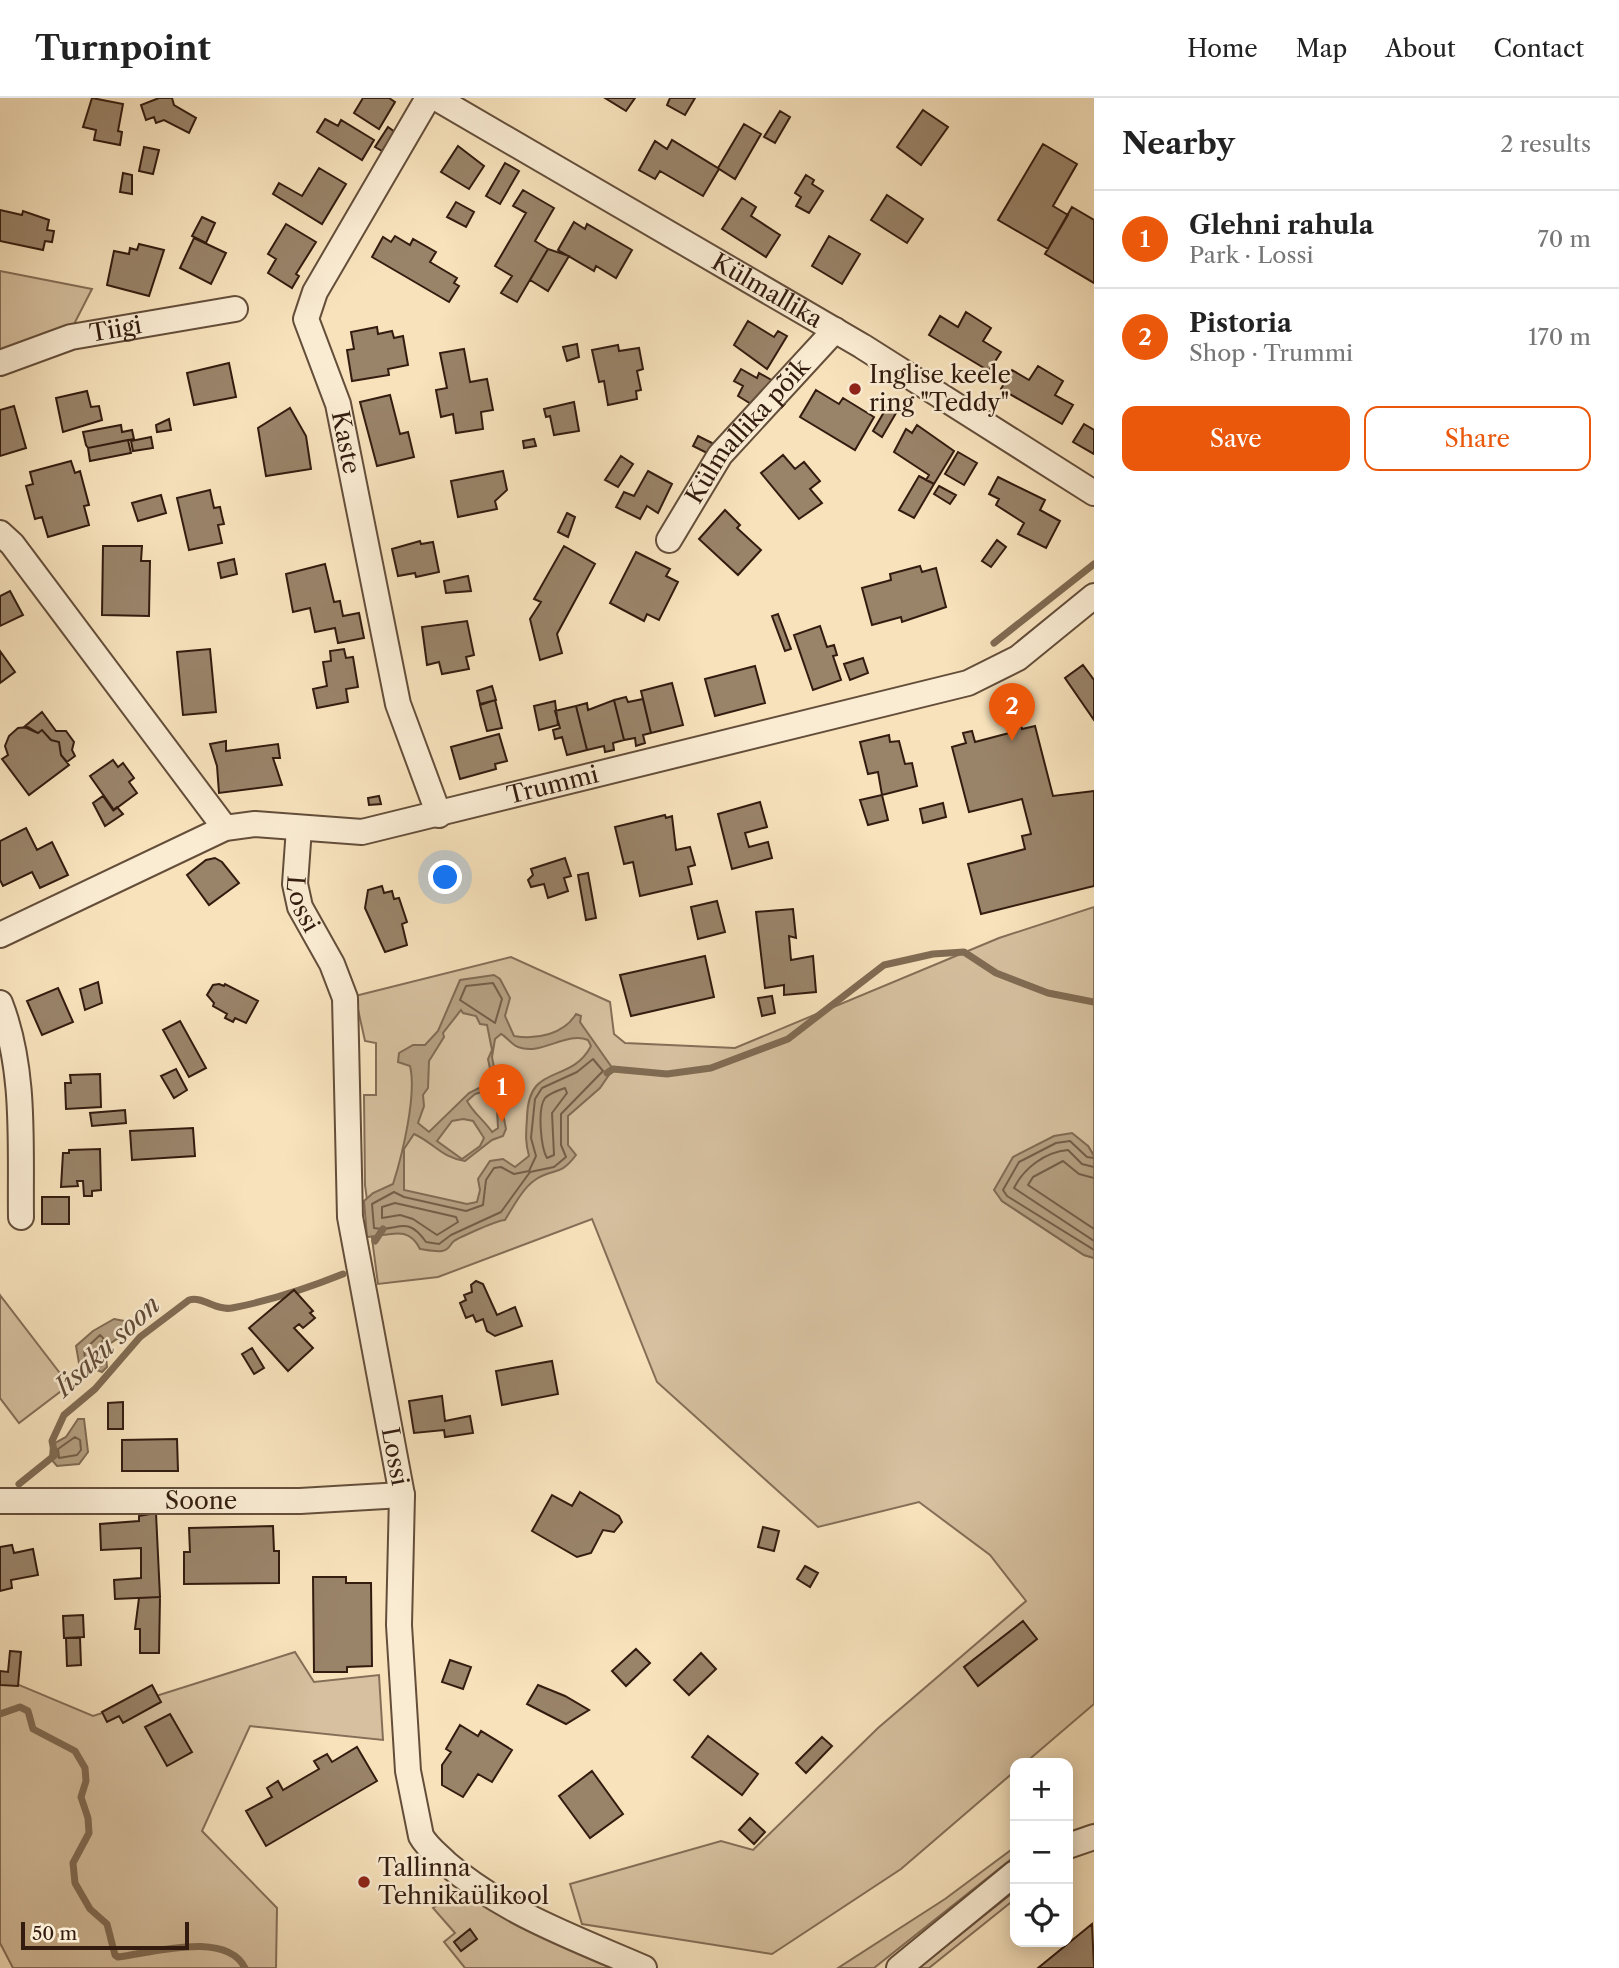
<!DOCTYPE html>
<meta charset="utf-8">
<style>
:root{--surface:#fff;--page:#f2f2f2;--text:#222;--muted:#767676;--line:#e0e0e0;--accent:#ea580c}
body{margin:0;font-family:"Libre Caslon Text",serif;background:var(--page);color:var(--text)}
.controls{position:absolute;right:21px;bottom:21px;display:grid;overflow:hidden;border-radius:14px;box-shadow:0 4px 18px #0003}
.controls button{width:63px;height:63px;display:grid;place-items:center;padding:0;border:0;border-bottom:2px solid var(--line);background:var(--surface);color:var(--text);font:35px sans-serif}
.scale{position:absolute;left:21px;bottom:18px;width:168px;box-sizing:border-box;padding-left:7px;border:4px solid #331c0f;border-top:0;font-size:19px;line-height:24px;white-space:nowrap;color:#331c0f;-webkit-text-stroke:5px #faecd3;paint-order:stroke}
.you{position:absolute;left:446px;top:780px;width:24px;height:24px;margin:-18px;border:5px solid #fff;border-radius:50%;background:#1a73e8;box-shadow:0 0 0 10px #1a73e833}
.badge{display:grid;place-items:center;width:46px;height:46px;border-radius:50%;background:var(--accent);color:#fff;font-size:23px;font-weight:700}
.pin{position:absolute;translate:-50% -58px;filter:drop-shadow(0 2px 4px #0008)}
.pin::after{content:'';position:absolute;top:37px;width:24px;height:21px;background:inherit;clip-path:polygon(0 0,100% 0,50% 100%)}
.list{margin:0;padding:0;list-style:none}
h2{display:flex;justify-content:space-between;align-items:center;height:91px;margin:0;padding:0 28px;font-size:30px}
h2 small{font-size:23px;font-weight:400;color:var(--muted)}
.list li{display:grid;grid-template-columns:46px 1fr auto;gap:21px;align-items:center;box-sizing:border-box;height:98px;padding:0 28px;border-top:2px solid var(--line)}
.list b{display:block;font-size:26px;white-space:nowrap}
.list p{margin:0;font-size:23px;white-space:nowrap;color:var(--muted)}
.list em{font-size:23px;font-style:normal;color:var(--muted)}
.actions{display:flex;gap:14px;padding:21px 28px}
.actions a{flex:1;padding:16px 0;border:2px solid var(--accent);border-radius:14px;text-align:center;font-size:24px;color:var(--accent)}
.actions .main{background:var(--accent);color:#fff}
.icon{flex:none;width:38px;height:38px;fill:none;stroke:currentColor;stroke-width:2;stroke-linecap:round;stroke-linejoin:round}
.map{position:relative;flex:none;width:1094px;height:1870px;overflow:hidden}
header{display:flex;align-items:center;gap:42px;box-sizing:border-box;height:98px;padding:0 35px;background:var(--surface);border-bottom:2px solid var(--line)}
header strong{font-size:33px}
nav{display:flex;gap:38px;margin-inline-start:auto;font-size:24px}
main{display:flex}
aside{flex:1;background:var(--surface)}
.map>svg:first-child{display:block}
.green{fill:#d6c09f;stroke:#846e57;stroke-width:2}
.water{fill:#b49f81;stroke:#806b53;stroke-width:2;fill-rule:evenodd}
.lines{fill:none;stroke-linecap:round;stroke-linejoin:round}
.shore{stroke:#745e48;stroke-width:2}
.stream{stroke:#806b53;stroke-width:7}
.building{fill:#998369;stroke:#331c0f;stroke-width:2}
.street-casing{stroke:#644e3a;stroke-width:28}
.street{stroke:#faecd3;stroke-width:24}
.poi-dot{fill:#8f2418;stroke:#faecd3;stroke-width:2.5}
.labels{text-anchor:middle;stroke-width:5;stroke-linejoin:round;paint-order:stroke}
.street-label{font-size:24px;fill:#331c0f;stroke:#faecd3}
.poi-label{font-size:24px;fill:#331c0f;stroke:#faecd3;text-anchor:start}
.water-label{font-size:26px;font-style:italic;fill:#604a37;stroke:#faecd3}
</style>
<header>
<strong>Turnpoint</strong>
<nav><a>Home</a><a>Map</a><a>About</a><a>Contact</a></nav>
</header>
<main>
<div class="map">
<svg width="1094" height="1870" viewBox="0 0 1094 1870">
<rect width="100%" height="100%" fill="#f7e2bc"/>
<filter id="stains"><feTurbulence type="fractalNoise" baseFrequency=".00286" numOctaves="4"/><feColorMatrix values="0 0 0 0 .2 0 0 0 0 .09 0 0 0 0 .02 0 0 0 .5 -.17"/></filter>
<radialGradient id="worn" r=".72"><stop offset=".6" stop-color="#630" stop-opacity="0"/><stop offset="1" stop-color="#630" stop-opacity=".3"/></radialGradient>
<path class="green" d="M0,173L92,191L70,234L0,261Z
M1094,809V1058L1088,1048L995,1092L1002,1103L1084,1157L1094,1160V1606L1025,1665H1015V1673L901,1771L772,1856L582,1826L570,1786L721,1743L753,1752L878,1630L1026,1503L990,1457L919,1404L818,1429L657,1284L592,1121L438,1179L378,1186L365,1087L364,997H376V945L365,943L355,898L511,859L610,904L614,936L625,945L735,950L999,840Z
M0,1197L69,1287L19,1325L0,1300Z
M295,1554L314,1584L379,1577L383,1642L250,1628L202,1733L277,1810L276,1870H13L0,1845V1579L93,1618Z
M1015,1749V1758L874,1870H838L945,1801Z
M1015,1793V1801L929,1870H918Z
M473,1795L609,1864L607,1870H465L444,1844L455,1835L433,1810L453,1797Z"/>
<path class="water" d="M494,877L500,881L510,900L505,918L514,938C537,942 564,936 576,916L581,918L580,924L613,971L600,990L568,1018V1047L576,1057C559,1080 553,1069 535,1082C523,1090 513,1109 505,1122C498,1122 460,1139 454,1143C449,1147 450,1152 442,1153C435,1154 427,1152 420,1151C408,1126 389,1138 367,1139L364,1103L373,1095L393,1086C402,1058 417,997 410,968L398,964L399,955L413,947H425L438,933L460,882ZM461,912L463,915L476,918L480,926L487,927L492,952L488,961L492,980L489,985L469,995L429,1034L418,1025L424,1008L423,997L428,990L429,963L444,939L443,935ZM501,936C507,939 512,947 518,949C542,958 566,933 588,942L591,948C570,988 528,963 527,1020C526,1035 525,1044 529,1058L515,1069L503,1061L490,1063L478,1081L480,1092L477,1104L467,1106L404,1092V1051L414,1036C434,1045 442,1060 465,1063L492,1042L503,1038L506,1031L492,959L495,941ZM492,991L496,993L498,1030L492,1034C484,1022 474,1016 467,1003L475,996ZM463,1021L473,1023L484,1040L480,1048L462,1061L437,1043L452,1023Z
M1072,1035L1088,1048L1094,1058V1160L1084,1157L1002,1103L994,1092L1013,1059L1054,1038Z
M114,1221L141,1226C129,1236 115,1240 105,1250L107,1269L102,1274L79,1265L76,1248L93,1233Z
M78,1321H84L88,1354L79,1366L57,1368L50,1360L51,1347L66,1339Z"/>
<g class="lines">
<path class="shore" d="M493,885L502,901L495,925L460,902L466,888Z
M593,961L603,973L561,1016V1047L566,1059L554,1069L530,1074L501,1114L451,1137L439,1146L426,1144C406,1115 397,1135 374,1130L372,1106L394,1094L404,1099L466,1113L483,1107L486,1082L494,1070L501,1069L514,1076L529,1073L536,1058L531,1040L535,1001L542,990L577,974Z
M565,990L567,995L552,1015L554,1057L547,1060C541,1050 537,1011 545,1000C550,995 559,992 565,990Z
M1094,1060L1087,1059L1070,1043L1056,1045L1019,1064L1003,1092L1007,1098L1094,1152
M1094,1069L1082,1066L1068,1052C1045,1054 1024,1070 1014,1090L1094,1143
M1094,1080L1079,1076L1063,1063L1033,1079L1028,1087L1094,1131
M395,1105L456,1119L458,1124L437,1137L413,1121L400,1117L382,1120V1109Z
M100,1237L104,1241L98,1249L99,1263L95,1266L85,1260L84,1252Z
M75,1339L80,1342L81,1352L77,1357L59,1360L58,1351Z"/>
<path class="stream" d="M994,545L1094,466
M607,975L613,971L667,976L711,970L788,941L884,867L933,856L964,854L996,875L1048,895L1094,904
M375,1143L383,1131
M19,1386L55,1357L52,1343L64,1317L95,1291L140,1239L189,1202C203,1198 216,1213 232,1210C269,1203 308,1190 343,1176
M0,1616L20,1609L28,1613L33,1631L75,1653L85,1670L86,1683L81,1699L88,1720L89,1735L73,1765L75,1785L90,1811L107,1826L115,1857L118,1859C152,1855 226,1832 245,1870"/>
</g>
<path class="building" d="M92,0L123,6L118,33L122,34L120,47L94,42L96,32L83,29Z
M172,0L174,7L196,20L189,35L164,22L156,25L154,19L146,22L141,7L159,0Z
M363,0H389L395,4L379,31L354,15Z
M605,0H635L626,13Z
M670,0H695L685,17L667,7Z
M923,12L948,29L921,67L897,49Z
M780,13L790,19L775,45L764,39Z
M325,21L338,28L341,22L374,42L362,62L317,34Z
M744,26L761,36L735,81L719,71L703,98L660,73L655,81L639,72L655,43L667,51L672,42L718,70Z
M388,29L395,34L382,53L375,49Z
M1043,46L1077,66L1053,108L1068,117L1048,151L998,122Z
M458,48L484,68L469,91L441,74Z
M144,49L159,52L153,76L139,73Z
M505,65L519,73L500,106L486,98Z
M319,70L346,86L322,126L273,96L279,85L302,98Z
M123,75L132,77V96L120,94Z
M806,77L814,82L812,86L823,93L809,115L796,108L801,99L795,95Z
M523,92L554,110L535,143L548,151L517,204L501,195L512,178L495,168L526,115L513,108Z
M887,97L923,121L907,145L871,122Z
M742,100L756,109L751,118L780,137L766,159L722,131Z
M456,104L474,114L466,129L447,119Z
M1072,109L1094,122V185L1045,156Z
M0,112L22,117L23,113L49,122L47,132L54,133L52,144L45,143L43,152L0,143Z
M202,119L215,125L206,145L192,138Z
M574,124L585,131L587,126L632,152L616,180L596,168L594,173L558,152Z
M286,126L316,144L296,176L299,178L292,190L268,175L276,161L268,156Z
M395,138L410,147L413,141L436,154L430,164L457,180L454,185L459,188L449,204L372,159L383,139L391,144Z
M829,138L860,156L842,186L812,168Z
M194,140L226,155L211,186L180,170Z
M139,146L164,152L149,198L107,187L114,153L129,156L130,150L137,152Z
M548,151L569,158L548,193L530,182Z
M966,214L991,230L983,243L1001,254L989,273L929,237L940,218L958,229Z
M748,223L774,239L778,233L787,238L767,271L734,247Z
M377,229L378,236L392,233L394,240L403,238L408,267L388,271L389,277L352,283L347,252L354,251L351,234Z
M577,246L579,259L567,263L563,249Z
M618,247L619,253L639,250L643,271L637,273L641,292L636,293L637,301L608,307L604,283L599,284L592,252Z
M464,251L470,284L487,281L493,312L481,314L483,331L456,335L453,316L441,319L436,292L447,290L440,255Z
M229,265L236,299L194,307L187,275Z
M1038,268L1063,283L1055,297L1073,307L1062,326L1001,291L1012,272L1029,282Z
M741,271L757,280L759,275L775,284L756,309L738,298L743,288L734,283Z
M816,292L839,306L843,300L874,319L855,352L800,319Z
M87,293L91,309L99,308L102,322L63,334L56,300Z
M390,297L400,336L408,334L414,359L377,368L360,304Z
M574,304L579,333L554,337L550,318L546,319L544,311Z
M14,308L26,350L0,358V312Z
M887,309L896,315L882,339L873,333Z
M290,310L306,338L311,371L266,378L258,330Z
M169,321L171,332L157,334L156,327Z
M1084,326L1094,332V356L1073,344Z
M121,327L122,334L132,332L134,341L88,350L86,347L83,334Z
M917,327L954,353L934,386L926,382L929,377L894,354L906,331L912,335Z
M698,338L716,347L711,357L693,348Z
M151,339L153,350L133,353L131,343Z
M534,341L536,348L524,350L523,343Z
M128,342L131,355L90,363L88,350Z
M958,354L977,365L964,387L945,376Z
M783,357L795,371L804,364L820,383L810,391L822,405L799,421L761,375Z
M621,358L633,366L618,389L605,382Z
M71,363L75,375L80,373L89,407L84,408L89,427L48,439L42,419L35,421L26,388L33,386L30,374Z
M503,373L507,392L495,403L497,411L458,419L451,383Z
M648,373L672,386L658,415L647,408L640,421L616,409L624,394L634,398Z
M919,378L934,386L914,420L899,412Z
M998,379L1045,402L1040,412L1060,423L1046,450L1018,436L1024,425L996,407L999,401L989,396Z
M939,388L956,397L950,406L934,396Z
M210,392L214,410L220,409L222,418L224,426L218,427L222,445L189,452L177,400Z
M161,397L166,415L138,423L132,405Z
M725,412L740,427L737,430L761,452L738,477L699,441Z
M567,415L575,419L568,439L558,434Z
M997,442L1006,449L991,469L982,463Z
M420,443L421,446L433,444L439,474L416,479L415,475L398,478L392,451Z
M103,448H142L141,463H150L149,518L102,517Z
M564,448L595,466L557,536L562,555L540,562L530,521L541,504L534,501Z
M636,454L670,471L666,478L678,484L659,522L647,516L644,523L610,505Z
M234,461L237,476L221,480L218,465Z
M325,466L334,504L340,503L343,518L359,515L364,540L338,545L335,530L315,534L310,510L293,514L286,476Z
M920,468L922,474L936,470L946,509L902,524L901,519L872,527L862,490L891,482L890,476Z
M468,478L471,493L446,495L444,483Z
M10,493L23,517L0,528V498Z
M778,516L791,551L785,553L772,518Z
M467,523L474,557L466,559L469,571L442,576L439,564L427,567L422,529Z
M820,528L827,549L834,547L837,557L833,558L841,582L813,592L794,537Z
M210,551L216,614L183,617L177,554Z
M344,551L346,560L353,559L358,589L346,591L348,604L317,610L313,591L327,588L323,564L331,563L330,553Z
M0,553L15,574L0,585Z
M863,560L868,575L850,582L844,566Z
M1083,567L1094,582V622L1065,580Z
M755,568L765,605L715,618L705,581Z
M672,585L683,627L651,635L641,593Z
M492,588L496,602L480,606L477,593Z
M626,599L628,604L643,601L651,635L643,637L645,645L636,648L635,640L624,642L614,602Z
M495,602L502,630L487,633L480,607Z
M614,602L624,642L613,645L614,652L605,654L604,648L587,652L576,608L587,605L588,612Z
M555,603L558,627L539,632L534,608Z
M576,608L587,652L567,657L562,639L555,641L553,632L560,630L555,613Z
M42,614L56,633H66L74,644L72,652L75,658L67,664L61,657L59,644L51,642L42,632L38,635L24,629Z
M1019,620L1022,631L1035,628L1053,698L1094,693V788L981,816L968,766L1025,751L1022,738L1031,736L1022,701L969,714L952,649L966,645L963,635L972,633L975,644L1013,634L1010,622Z
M28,629L38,635L42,632L51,642L59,644L61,657L69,667L29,697L2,661L8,657L5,648L9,638L18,630Z
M499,636L507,663L495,666L496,671L460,681L451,649Z
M889,637L890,644L899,643L905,666L912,665L917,688L882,697L878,674L868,676L860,644Z
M226,643V653L278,646L280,660H273L282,687L219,695L217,668L210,646Z
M113,662L118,669L123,665L134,680L129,684L137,695L114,712L90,678Z
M882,697L888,722L868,727L860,702Z
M103,698L113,712L117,709L123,716L105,728L93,705Z
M379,698L381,706L369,707L368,700Z
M760,704L767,729L745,735L749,749L768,744L772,760L732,771L718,716Z
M943,705L946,719L923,725L920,711Z
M665,717L666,720L672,718L676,752L690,749L695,767L688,769L692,786L640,798L633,764L624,766L615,729Z
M26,730L37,752L52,744L68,777L40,790L32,774L3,788L0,782V743Z
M215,760L222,764L239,785L209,807L187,777L206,762Z
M565,760L571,778L564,780L568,793L548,800L544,786L531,789L528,782L533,777L531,771Z
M588,775L596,820L586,822L578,777Z
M382,788L384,795L392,793L394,801L399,800L407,824L402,826L407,847L385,854L365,810L368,792Z
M717,803L725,834L698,841L691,809Z
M793,811L796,840L789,838L791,862L813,858L816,894L784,897V887L765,890L756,814Z
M705,858L714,899L631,918L620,877Z
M98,884L102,905L85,912L80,891Z
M219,886L224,888L225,886L258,903L246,925L235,920L233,924L225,920L227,916L213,908L214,905L207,897L213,887Z
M58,890L73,924L42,937L27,903Z
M772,898L775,915L762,918L758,900Z
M180,923L206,970L189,979L163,932Z
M176,971L187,992L174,1000L161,978Z
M100,976L101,1009L66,1011L65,985H71L70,977Z
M125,1012L126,1025L92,1028L90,1015Z
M193,1030L195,1058L132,1062L130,1033Z
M100,1051L101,1092L92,1093V1098H84L83,1083H77L78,1088L61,1089L63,1055H69V1052Z
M42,1099H69V1126H42Z
M476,1183L483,1186L497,1217L515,1209L522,1228L495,1238L487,1233L483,1221L476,1224L473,1217L466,1220L460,1205L466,1202L464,1197L472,1194L471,1187Z
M294,1192L313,1213L310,1215L315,1220L303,1230L299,1226L294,1230L313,1250L288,1273L249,1230Z
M252,1250L264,1270L254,1276L242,1256Z
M552,1263L558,1296L502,1307L496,1273Z
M442,1298L445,1323L470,1318L473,1335L445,1339L444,1332L414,1335L409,1303Z
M123,1304V1331H108V1305Z
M177,1341L178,1373H122V1342Z
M580,1394L619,1418L622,1424L614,1434L603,1432L591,1455L577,1459L532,1433L552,1397L572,1408Z
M156,1415L160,1499L115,1501L114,1482L141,1480V1450L101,1452L100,1426L139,1423V1418Z
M273,1428L274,1453H279V1485L184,1486V1454H190L189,1430Z
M763,1429L779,1433L774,1453L758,1449Z
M12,1447L14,1455L33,1451L38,1477L11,1482L12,1490L0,1493V1449Z
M805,1468L818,1475L810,1489L797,1481Z
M313,1479H346V1485H371L372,1568L347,1569V1574H314Z
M160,1499L159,1555H140V1531H135L139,1500Z
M83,1517L84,1539L64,1540L63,1518Z
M1023,1523L1037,1541L978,1588L964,1569Z
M66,1540H80L81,1567L67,1568Z
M636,1551L650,1565L626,1588L612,1573Z
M10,1553L21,1554L18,1588L0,1587V1573L8,1574Z
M701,1555L716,1571L689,1597L674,1582Z
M450,1562L471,1569L463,1591L442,1584Z
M152,1587L161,1604L123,1625L119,1618L107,1624L102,1614Z
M538,1587L565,1598L589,1612L566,1626L527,1606Z
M170,1616L192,1654L167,1668L145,1629Z
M460,1627L478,1638L481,1633L512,1652L492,1684L478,1676L463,1699L442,1687V1667L451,1654L446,1651Z
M708,1638L758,1676L742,1697L692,1659Z
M822,1639L832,1648L806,1675L796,1665Z
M357,1649L377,1683L266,1748L246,1713L272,1699L267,1690L278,1683L283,1692L319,1671L314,1663L327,1656L332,1664Z
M592,1673L623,1716L590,1740L559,1698Z
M750,1720L765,1734L754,1746L739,1732Z
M1092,1826L1094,1870H1038Z
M470,1831L477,1841L461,1853L454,1844Z"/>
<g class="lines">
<g class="street-casing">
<g id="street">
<path id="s1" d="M428,0L315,194L306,221L338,306L398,606L439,717"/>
<path id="s2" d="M436,0L862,248L1094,395"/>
<path id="s3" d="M0,265L71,239L235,211"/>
<path d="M0,435L12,446L225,730"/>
<path id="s4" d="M669,442L720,357L835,232"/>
<path id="s5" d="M299,730L295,786L300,809L332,866L345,900L350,1119L402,1397L399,1527L408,1673L421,1738C427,1749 437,1756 446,1765C504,1815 575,1840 644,1870"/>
<path id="s6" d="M0,837L225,730L255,726L362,734L968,585L1018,560L1094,498"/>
<path d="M0,905C26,972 20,1048 21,1119"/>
<path id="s7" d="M0,1403H300L402,1397"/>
<path d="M1068,1748L1094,1739"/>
<path d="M899,1870L1015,1775"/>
</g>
</g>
<use href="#street" class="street"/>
</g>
<g class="poi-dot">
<circle cx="855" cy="291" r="7"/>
<circle cx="364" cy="1784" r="7"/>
</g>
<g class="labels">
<g class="street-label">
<text dy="8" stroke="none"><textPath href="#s2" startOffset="383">Külmallika</textPath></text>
<text dy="8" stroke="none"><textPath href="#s3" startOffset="121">Tiigi</textPath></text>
<text dy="8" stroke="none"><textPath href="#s4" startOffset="135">Külmallika põik</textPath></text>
<text dy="8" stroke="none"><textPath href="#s1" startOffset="383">Kaste</textPath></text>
<text dy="8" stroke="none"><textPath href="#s6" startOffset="583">Trummi</textPath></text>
<text dy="8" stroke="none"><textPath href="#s5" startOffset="77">Lossi</textPath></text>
<text dy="8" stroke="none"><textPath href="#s5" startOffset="644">Lossi</textPath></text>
<text dy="8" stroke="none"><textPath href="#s7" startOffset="201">Soone</textPath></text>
</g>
<g class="poi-label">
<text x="869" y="285">Inglise keele<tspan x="869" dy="28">ring "Teddy"</tspan></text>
<text x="378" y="1778">Tallinna<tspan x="378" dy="28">Tehnikaülikool</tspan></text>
</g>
<g class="water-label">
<text transform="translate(107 1248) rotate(-43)" y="9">Iisaku soon</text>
</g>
</g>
<rect width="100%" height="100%" filter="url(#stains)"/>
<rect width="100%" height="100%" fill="url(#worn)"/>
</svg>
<div class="controls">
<button>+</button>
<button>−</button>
<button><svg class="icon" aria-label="locate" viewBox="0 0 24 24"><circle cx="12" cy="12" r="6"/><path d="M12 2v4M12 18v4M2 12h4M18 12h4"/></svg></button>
</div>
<div class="scale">50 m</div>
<div class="you"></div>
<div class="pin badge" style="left:502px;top:1024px">1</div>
<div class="pin badge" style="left:1012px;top:643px">2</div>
</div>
<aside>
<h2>Nearby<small>2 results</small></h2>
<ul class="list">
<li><span class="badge">1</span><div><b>Glehni rahula</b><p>Park · Lossi</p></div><em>70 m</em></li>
<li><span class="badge">2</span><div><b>Pistoria</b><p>Shop · Trummi</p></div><em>170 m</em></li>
</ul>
<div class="actions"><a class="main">Save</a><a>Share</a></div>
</aside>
</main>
